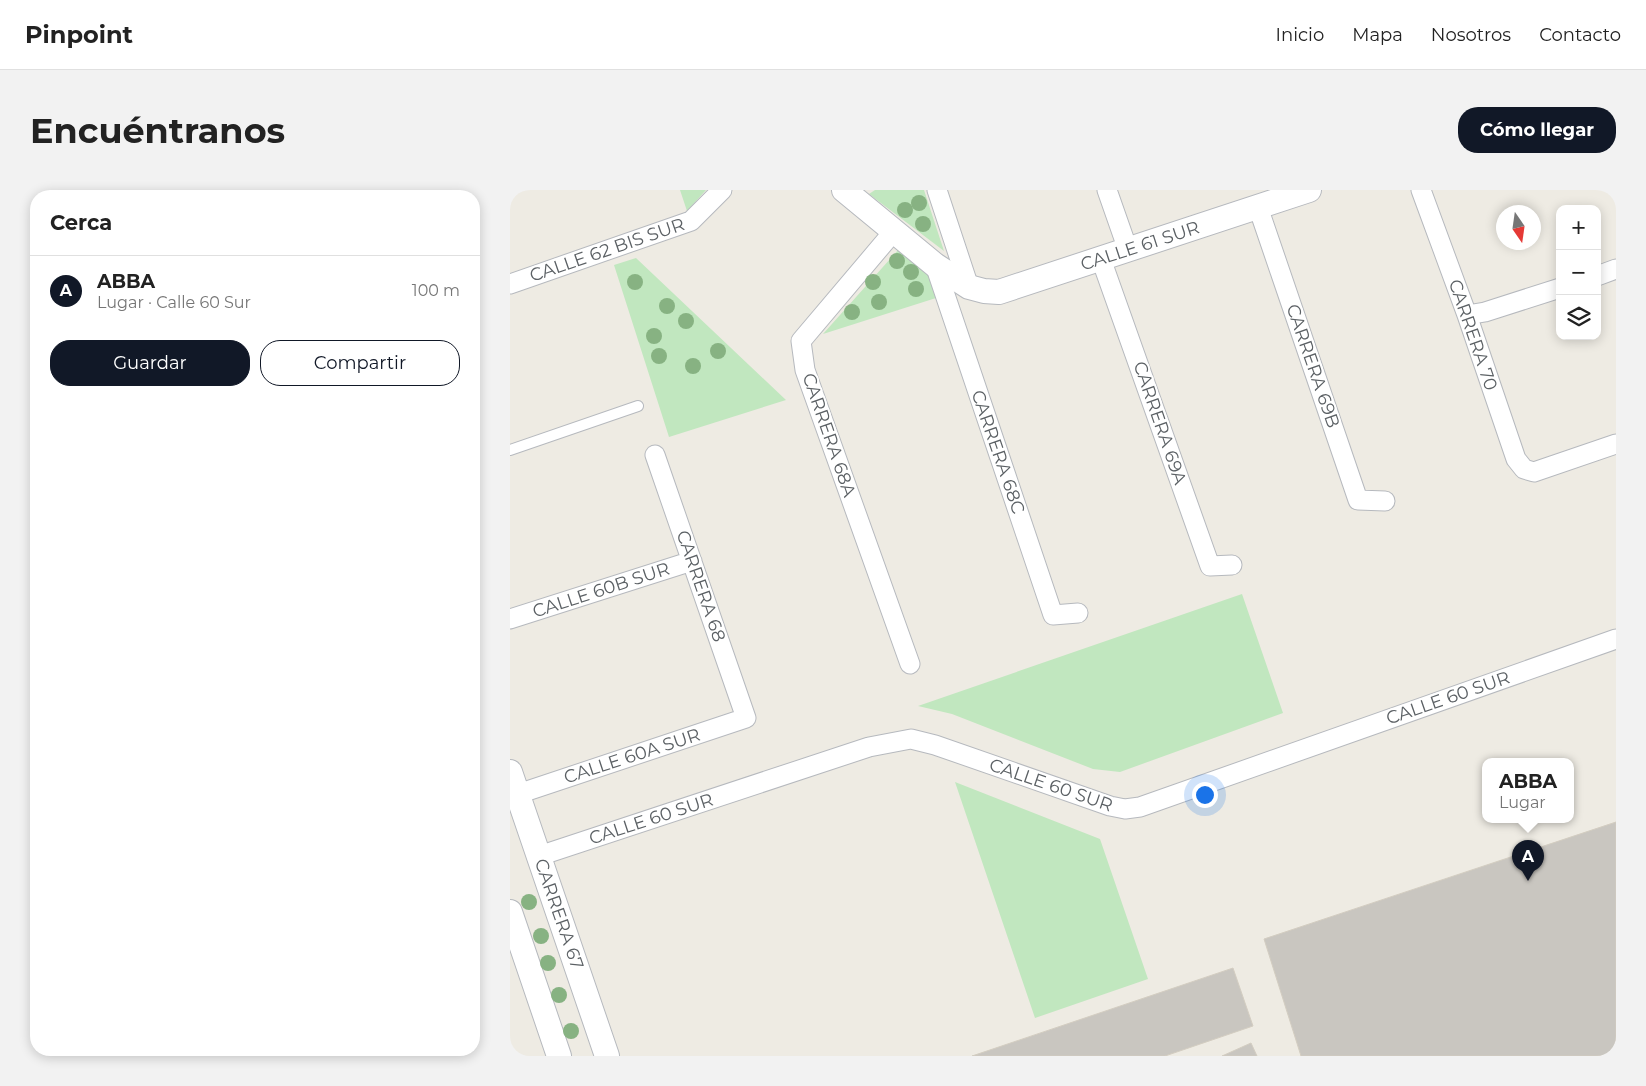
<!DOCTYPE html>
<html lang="es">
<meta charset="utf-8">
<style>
:root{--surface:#fff;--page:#f2f2f2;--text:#222;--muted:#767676;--line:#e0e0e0;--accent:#111827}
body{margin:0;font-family:Montserrat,sans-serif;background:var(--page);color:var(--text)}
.controls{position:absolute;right:15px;top:15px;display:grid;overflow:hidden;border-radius:10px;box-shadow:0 2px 12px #0003}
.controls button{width:45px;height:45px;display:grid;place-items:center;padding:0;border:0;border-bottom:1px solid var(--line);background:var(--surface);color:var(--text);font:25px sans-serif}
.compass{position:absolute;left:986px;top:15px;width:45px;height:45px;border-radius:50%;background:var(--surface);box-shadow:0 2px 12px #0003;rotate:167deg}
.you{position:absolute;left:694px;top:604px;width:18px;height:18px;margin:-12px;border:4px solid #fff;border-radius:50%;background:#1a73e8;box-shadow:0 0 0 8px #1a73e833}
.badge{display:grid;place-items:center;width:32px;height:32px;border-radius:50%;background:var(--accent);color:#fff;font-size:16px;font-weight:700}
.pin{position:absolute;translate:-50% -41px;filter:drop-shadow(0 1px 2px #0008)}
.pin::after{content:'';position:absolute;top:26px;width:18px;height:15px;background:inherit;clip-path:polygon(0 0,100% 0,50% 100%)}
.popup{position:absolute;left:972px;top:568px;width:92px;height:65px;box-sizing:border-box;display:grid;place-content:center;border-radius:10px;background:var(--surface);filter:drop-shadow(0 1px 4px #0005);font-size:16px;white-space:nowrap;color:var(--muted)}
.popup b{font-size:19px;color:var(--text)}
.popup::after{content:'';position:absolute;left:50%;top:100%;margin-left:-10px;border:10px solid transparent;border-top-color:var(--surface)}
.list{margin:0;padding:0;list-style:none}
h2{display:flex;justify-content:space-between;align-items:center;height:65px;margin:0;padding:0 20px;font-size:21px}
h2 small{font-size:16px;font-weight:400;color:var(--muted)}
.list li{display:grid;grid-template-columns:32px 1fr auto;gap:15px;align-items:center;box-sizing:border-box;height:70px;padding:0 20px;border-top:1px solid var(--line)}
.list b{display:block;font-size:19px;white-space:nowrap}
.list p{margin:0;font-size:16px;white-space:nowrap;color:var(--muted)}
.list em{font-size:16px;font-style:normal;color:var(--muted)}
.actions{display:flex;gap:10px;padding:15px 20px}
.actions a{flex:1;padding:11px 0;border:1px solid var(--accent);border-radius:20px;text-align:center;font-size:18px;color:var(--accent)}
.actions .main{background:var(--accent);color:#fff}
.icon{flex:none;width:28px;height:28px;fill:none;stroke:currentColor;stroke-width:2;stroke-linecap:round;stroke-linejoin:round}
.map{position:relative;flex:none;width:1106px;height:866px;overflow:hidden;border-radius:20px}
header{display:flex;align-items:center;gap:30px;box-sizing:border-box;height:70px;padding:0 25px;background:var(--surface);border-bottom:1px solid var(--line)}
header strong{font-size:24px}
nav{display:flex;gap:28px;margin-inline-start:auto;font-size:18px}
.intro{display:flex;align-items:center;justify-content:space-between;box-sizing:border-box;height:120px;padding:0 30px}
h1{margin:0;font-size:35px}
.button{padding:12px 22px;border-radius:20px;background:var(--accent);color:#fff;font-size:18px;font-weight:700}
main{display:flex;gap:30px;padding:0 30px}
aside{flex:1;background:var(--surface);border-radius:20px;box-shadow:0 2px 12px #0003}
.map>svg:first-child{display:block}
.green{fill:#c1e7bf}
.building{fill:#c9c6c0;stroke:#d3cdc1}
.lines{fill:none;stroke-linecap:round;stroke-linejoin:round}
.service-casing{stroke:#b6b9be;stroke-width:12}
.minor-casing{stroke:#b6b9be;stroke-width:21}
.tertiary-casing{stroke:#b6b9be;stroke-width:26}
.service{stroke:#fff;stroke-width:10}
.minor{stroke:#fff;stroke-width:19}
.tertiary{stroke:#fff;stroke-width:24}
.tree{fill:#87b282}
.labels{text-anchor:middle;stroke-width:4;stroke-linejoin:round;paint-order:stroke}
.street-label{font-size:18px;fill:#5b6064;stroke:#fff}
</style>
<header>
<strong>Pinpoint</strong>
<nav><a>Inicio</a><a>Mapa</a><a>Nosotros</a><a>Contacto</a></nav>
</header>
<div class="intro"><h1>Encuéntranos</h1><a class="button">Cómo llegar</a></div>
<main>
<aside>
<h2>Cerca<small></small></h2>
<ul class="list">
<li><span class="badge">A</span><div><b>ABBA</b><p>Lugar · Calle 60 Sur</p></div><em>100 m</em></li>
</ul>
<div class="actions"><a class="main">Guardar</a><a>Compartir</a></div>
</aside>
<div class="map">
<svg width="1106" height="866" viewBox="0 0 1106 866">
<rect width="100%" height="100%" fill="#eeebe3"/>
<path class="green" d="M170,0H196L177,21Z
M365,0H414L434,61L359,4Z
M389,59L417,82L426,108L313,144Z
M126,68L276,210L159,247L104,75Z
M732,404L773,523L610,582L583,579L442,524L408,516Z
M445,592L590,649L638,789L525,828Z"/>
<path class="building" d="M1106,632V866H791L754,749Z
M723,778L743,836L655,866H462Z
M741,853L747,866H712Z"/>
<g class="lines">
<g class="service-casing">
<path id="service" d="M0,260L128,216"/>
</g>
<g class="minor-casing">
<path id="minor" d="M427,0L459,97
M597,0L618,60
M911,0L957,125L1006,269L1014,279L1024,282L1106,254
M748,17L848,310L875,311
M384,41L291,151L295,180L400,474
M591,69L700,376L722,375
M425,75L543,425L568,423
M1087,86L1106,79
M0,94L181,31L212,0
M957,125L975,122L1050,98
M0,429L182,371
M8,604L236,528L145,265
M29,666L359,557L401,549L425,555L600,616L615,619L630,617L1106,449"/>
</g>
<g class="tertiary-casing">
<path id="tertiary" d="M334,0L425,75L459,97L474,101L489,102L799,0
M0,582L97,866
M0,722L49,866"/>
</g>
<use href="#service" class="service"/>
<use href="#minor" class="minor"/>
<use href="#tertiary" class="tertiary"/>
</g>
<g class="tree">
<circle cx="409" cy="13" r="8"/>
<circle cx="395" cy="20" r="8"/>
<circle cx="413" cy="34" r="8"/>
<circle cx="387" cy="71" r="8"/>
<circle cx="401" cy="82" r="8"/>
<circle cx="125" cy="92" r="8"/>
<circle cx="363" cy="92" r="8"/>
<circle cx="406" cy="99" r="8"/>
<circle cx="369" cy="112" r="8"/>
<circle cx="157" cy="116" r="8"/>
<circle cx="342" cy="122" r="8"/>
<circle cx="176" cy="131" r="8"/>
<circle cx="144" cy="146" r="8"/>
<circle cx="208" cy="161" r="8"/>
<circle cx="149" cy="166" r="8"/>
<circle cx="183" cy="176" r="8"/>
<circle cx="19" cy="712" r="8"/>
<circle cx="31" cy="746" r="8"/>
<circle cx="38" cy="773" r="8"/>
<circle cx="49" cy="805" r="8"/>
<circle cx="61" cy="841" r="8"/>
</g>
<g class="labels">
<g class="street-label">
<text transform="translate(630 56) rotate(-18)" y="6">CALLE 61 SUR</text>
<text transform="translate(97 60) rotate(-19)" y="6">CALLE 62 BIS SUR</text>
<text transform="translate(963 145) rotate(71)" y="6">CARRERA 70</text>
<text transform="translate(803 176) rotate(71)" y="6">CARRERA 69B</text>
<text transform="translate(650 233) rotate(71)" y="6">CARRERA 69A</text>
<text transform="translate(319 245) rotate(71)" y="6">CARRERA 68A</text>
<text transform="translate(488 262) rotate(71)" y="6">CARRERA 68C</text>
<text transform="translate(191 396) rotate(71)" y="6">CARRERA 68</text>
<text transform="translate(91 400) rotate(-18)" y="6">CALLE 60B SUR</text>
<text transform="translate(938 508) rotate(-19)" y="6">CALLE 60 SUR</text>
<text transform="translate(122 566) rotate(-18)" y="6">CALLE 60A SUR</text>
<text transform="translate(541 595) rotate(19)" y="6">CALLE 60 SUR</text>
<text transform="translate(141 629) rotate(-18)" y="6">CALLE 60 SUR</text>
<text transform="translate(49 724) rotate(71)" y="6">CARRERA 67</text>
</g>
</g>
</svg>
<div class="controls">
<button>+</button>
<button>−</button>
<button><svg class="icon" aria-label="layers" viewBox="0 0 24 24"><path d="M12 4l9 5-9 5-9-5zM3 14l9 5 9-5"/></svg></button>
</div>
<svg class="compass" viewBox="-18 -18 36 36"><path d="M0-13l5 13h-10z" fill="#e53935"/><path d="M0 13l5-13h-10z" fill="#767676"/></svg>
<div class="you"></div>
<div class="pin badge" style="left:1018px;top:691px">A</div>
<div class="popup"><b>ABBA</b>Lugar</div>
</div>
</main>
